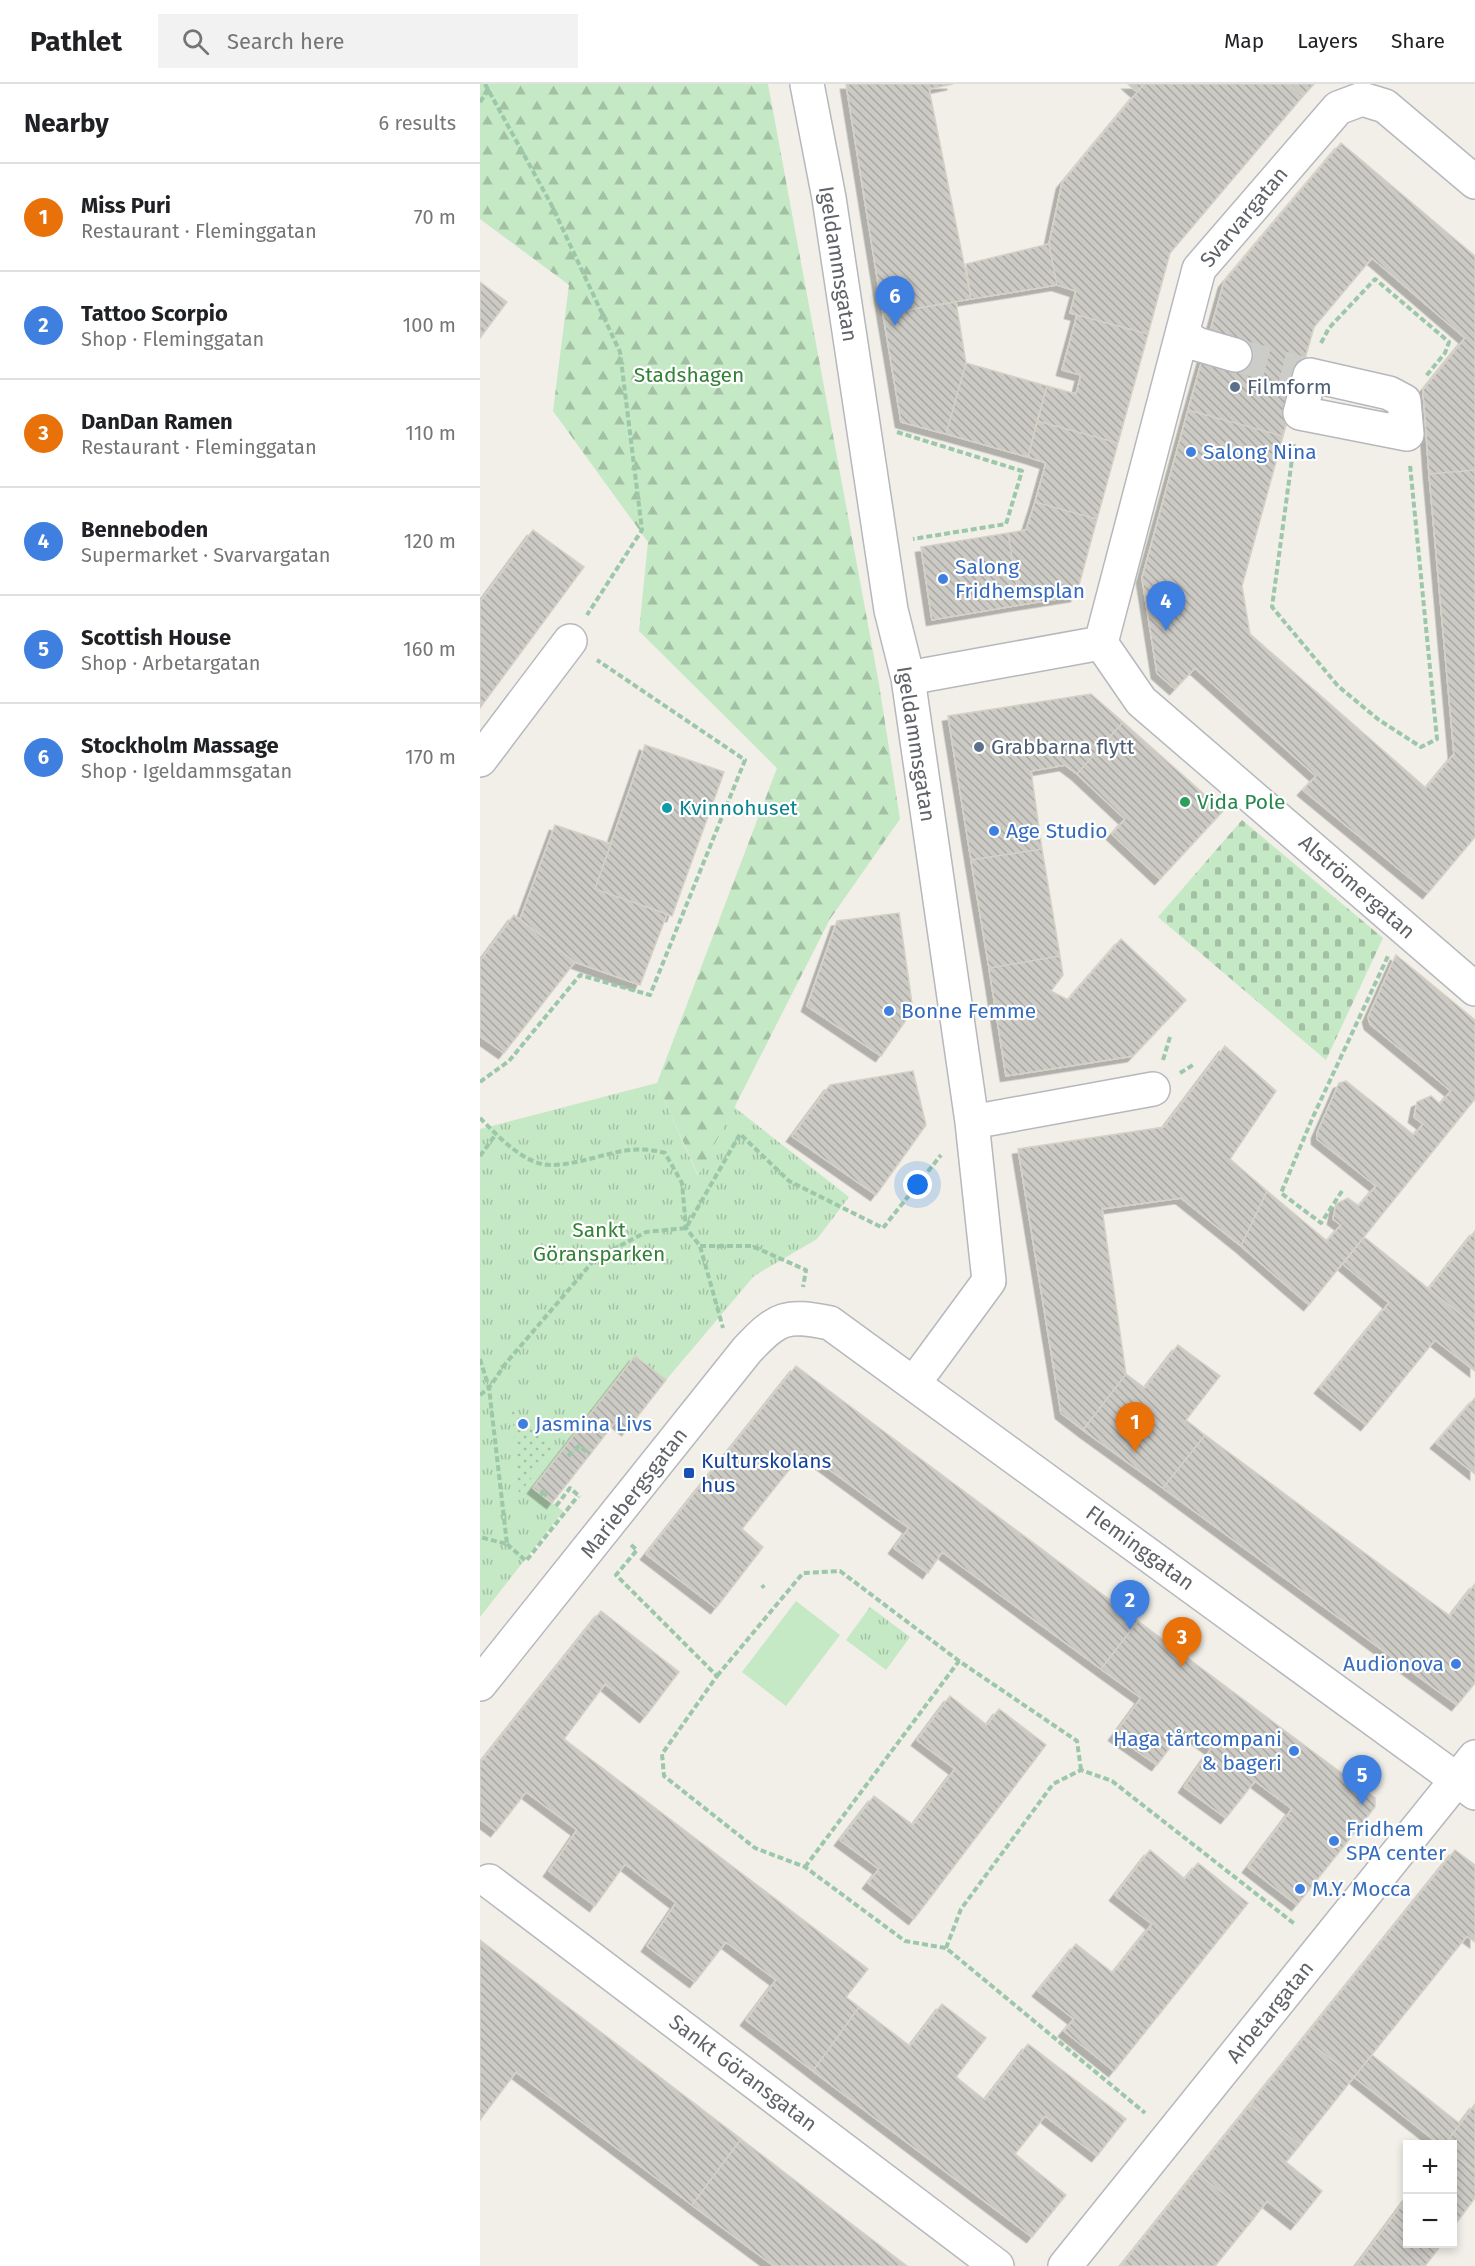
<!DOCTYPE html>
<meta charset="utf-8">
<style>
:root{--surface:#fff;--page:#f2f2f2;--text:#202124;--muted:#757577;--line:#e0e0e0;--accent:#d93025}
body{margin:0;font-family:"Fira Sans",sans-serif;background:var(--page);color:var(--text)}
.controls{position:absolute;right:18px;bottom:18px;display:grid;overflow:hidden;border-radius:0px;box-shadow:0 3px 9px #0003}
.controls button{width:54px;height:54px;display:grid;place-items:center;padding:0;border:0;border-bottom:2px solid var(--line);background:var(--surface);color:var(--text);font:30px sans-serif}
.you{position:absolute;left:438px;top:1101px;width:21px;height:21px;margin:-15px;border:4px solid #fff;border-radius:50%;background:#1a73e8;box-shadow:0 0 0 9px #1a73e833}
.badge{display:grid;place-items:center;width:39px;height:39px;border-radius:50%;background:var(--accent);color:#fff;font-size:20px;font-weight:700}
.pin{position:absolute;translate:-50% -50px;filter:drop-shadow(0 2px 3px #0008)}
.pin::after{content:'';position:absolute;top:32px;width:21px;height:18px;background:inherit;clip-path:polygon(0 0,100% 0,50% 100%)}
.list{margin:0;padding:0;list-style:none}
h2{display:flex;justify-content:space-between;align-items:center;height:78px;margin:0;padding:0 24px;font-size:26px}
h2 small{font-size:20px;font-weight:400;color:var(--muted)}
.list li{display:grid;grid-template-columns:39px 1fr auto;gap:18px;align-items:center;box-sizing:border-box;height:108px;padding:0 24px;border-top:2px solid var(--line)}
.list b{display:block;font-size:22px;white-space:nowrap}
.list p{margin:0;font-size:20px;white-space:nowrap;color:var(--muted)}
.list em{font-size:20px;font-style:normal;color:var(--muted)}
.icon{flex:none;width:33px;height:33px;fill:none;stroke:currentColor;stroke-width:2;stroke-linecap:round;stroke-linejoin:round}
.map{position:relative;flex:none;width:995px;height:2182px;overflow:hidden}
header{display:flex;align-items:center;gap:36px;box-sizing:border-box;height:84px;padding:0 30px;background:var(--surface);border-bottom:2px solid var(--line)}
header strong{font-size:28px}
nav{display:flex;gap:33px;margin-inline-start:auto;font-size:21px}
.search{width:420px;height:54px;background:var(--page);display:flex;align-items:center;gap:15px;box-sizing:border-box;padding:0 21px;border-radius:0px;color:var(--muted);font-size:22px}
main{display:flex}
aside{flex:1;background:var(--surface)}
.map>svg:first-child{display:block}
.grass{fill:#c5e8c5}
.forest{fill:url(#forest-firs)}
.cemetery{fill:url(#cemetery-stones)}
.park{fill:url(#park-tufts)}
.garden{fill:url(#garden-dots)}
.building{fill:url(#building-back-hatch);stroke:#d6d1c6;stroke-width:1.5;filter:url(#shadow)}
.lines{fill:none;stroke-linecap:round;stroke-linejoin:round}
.minor-tunnel{stroke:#ccccc8;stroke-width:33;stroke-dasharray:33 16;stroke-linecap:butt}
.minor-casing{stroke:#b5b8bc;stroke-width:36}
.path{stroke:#9cc7a9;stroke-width:4;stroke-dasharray:6 3;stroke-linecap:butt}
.minor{stroke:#fff;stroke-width:33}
.service-dot{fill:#5c6f8a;stroke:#fff;stroke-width:2}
.shop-dot{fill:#3f7fe0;stroke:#fff;stroke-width:2}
.leisure-dot{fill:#2e9e5b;stroke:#fff;stroke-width:2}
.culture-dot{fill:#0f9aa8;stroke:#fff;stroke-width:2}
.transit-dot{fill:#1a4fb4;stroke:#fff;stroke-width:2}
.labels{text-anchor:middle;stroke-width:4.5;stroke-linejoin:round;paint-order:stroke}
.street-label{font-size:21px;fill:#5f6368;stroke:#fff}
.park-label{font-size:21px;fill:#348238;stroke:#fff}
.service-label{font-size:21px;fill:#4e5e75;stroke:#fff;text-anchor:start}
.shop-label{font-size:21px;fill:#366cbe;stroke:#fff;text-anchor:start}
.leisure-label{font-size:21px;fill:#27864d;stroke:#fff;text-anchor:start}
.culture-label{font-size:21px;fill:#0d838f;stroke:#fff;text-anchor:start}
.transit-label{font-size:21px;fill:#164399;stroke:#fff;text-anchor:start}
</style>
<header>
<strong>Pathlet</strong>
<div class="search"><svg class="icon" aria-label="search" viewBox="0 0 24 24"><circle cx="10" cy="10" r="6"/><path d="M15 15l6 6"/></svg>Search here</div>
<nav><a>Map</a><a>Layers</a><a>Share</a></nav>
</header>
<main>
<aside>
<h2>Nearby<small>6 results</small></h2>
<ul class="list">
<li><span class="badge" style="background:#e8710a">1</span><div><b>Miss Puri</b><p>Restaurant · Fleminggatan</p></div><em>70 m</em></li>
<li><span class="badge" style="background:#3f7fe0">2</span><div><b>Tattoo Scorpio</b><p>Shop · Fleminggatan</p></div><em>100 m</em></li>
<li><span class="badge" style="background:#e8710a">3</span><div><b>DanDan Ramen</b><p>Restaurant · Fleminggatan</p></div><em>110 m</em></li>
<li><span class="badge" style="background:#3f7fe0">4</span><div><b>Benneboden</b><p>Supermarket · Svarvargatan</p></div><em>120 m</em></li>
<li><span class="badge" style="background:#3f7fe0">5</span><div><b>Scottish House</b><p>Shop · Arbetargatan</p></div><em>160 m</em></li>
<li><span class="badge" style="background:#3f7fe0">6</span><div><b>Stockholm Massage</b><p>Shop · Igeldammsgatan</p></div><em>170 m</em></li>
</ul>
</aside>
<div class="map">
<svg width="995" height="2182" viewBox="0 0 995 2182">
<defs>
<pattern id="forest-firs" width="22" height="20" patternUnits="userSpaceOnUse" patternTransform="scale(1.5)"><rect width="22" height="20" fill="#c5e8c5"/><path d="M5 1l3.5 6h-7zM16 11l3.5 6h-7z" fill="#a3c0a4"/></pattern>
<pattern id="cemetery-stones" width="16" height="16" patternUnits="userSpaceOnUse" patternTransform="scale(1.5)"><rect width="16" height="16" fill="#c5e8c5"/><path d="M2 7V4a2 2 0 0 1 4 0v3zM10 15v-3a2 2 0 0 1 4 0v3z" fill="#a3c0a4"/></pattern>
<pattern id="park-tufts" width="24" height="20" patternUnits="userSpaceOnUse" patternTransform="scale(1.5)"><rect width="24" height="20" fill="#c5e8c5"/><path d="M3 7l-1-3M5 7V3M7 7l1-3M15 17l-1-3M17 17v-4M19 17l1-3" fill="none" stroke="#a3c0a4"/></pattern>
<pattern id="garden-dots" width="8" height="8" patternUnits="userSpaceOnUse" patternTransform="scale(1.5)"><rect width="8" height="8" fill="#c5e8c5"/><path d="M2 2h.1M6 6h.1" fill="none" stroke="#a3c0a4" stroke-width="1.8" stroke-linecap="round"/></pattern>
<pattern id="building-back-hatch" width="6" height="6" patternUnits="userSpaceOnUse" patternTransform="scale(1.5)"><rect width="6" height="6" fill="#cccac5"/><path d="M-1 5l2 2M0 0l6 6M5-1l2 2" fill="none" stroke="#a9a8a4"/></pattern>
<filter id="shadow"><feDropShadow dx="-5.5" dy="5.5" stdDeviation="0" flood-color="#0004"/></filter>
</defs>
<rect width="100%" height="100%" fill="#f1efe8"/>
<path class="grass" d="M316,1517L360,1551L306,1622L262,1588Z"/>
<path class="forest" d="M0,0H288L399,600L420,735L350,835L219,1093L177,999L297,684L159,547L168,458L73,327L89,201L0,135Z"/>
<path class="cemetery" d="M762,736L903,854L846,976L678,833Z"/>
<path class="park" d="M177,999L218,1092L254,1023L369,1113L337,1155L274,1192L186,1296L155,1273L72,1419L83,1427L0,1533V1045Z
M390,1523L430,1553L406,1586L366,1556Z"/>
<path class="garden" d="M32,1326L76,1362L39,1410Z"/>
<path class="building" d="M366,0H473L449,5L491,215L403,230Z
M648,0H664L657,8Z
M664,0H809L823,12L690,169L668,250L590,229L596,207L577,201L569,160L582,99Z
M809,0H834L823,12Z
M861,59L995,172V386L949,390L943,306L985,254L892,174L834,243L803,352L708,326L744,198Z
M569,160L577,201L491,215L486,180Z
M0,198L27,218L0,254Z
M476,218L486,279L466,350L421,338L403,230Z
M597,231L668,250L638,359L557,337L567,302L596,310L601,291L582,286Z
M486,279L567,302L548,373L466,350Z
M708,326L803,352L762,502L770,550L946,704L974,670L949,390L995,386V753L948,809L823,706L836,692L715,584L695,605L677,589L662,494Z
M557,337L638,359L617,435L555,418L566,379L548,373Z
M555,418L617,435L596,512L540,521L528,449L546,446Z
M53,446L104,483L0,624V518Z
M528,449L540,521L452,536L441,463Z
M611,610L643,638L597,690L585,681L551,687L562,765L491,776L468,632Z
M643,638L743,727L680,795L632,750L645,735L597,690Z
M165,661L244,688L192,832L115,805Z
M75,741L131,760L115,805L187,830L160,901L95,878L40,835Z
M562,765L580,872L509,884L491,776Z
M419,829L433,926L401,972L327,922L357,837Z
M34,831L95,878L24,969L0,952V877Z
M641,855L706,916L653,972L526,992L509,884L580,872L583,891L571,907L588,916Z
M916,871L995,936V1015L829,1221L761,1162L787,1107L847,1157L861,1141L853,1135L856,1120L868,1114L879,1122L896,1102L837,1055V1049L859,999L866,997L934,1051L943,1040L934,1033L937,1018L951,1012L960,1020L971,1007L890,940L888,933Z
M745,962L796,1007L750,1075L787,1107L761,1162L701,1114L622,1125L646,1290L603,1346L581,1329L538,1065L684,1043Z
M433,987L446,1041L396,1111L312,1052L350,1001Z
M995,1147V1242L949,1205Z
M884,1153L995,1242V1287L955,1256L886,1341L840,1304L909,1219L863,1180Z
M698,1261L740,1292L706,1336L725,1351L683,1404L603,1346L646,1290L665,1304Z
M155,1272L186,1296L147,1346L136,1337L72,1419L53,1404Z
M316,1282L658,1537L621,1585L462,1468L448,1489L414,1464L429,1444L324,1367L262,1445L283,1463L236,1524L166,1470Z
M995,1314V1390L956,1359Z
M725,1351L970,1532L995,1500V1599L977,1621L683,1404Z
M121,1527L199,1588L165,1633L125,1600L84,1655L388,1885L366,1913L379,1923L333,1987L266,1936L296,1896L246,1858L215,1898L167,1862L196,1819L145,1780L115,1822L69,1787L97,1746L46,1708L16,1747L0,1735V1679Z
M658,1537L895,1714V1723L817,1821L768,1783L812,1725L775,1697L746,1734L704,1703L731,1665L704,1645L677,1681L634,1651L661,1614L621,1585Z
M470,1612L507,1641L519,1625L566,1661L434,1835L388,1799L399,1785L360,1756L394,1712L433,1741L475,1685L437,1656Z
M670,1766L705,1795L718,1779L768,1819L634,1987L584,1947L594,1935L558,1907L596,1860L633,1889L672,1840L635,1811Z
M975,1766L995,1781V1858L987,1852L874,1993L824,1954Z
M0,1856L261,2055L212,2121L36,1988L0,2036Z
M462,1920L506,1954L476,1993L505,2016L548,1960L646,2035L617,2072L565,2032L561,2037L535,2070L586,2111L552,2153L333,1987L379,1923L430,1962Z
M824,1954L874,1993L820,2061L770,2021Z
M892,1971L980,2040L965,2060H959L874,1993Z
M995,2020V2087L972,2070V2060H965Z
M770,2021L820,2061L806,2078L842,2107L816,2140L787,2117L774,2134L716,2088Z
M261,2055L369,2138L427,2182H294L212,2121Z
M972,2070L995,2087V2114L972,2145Z
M716,2088L774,2134L735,2182H641Z
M928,2112V2160H962L945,2182H876Z"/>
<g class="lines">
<path class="minor-tunnel" d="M755,271L830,291"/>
<g class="minor-casing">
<path id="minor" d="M327,0L349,114L411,526L428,594L492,1038L509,1197L434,1299
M702,251L717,260L755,271
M830,291L909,309L924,317L927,350L820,329Z
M621,559L719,185L858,24L882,15L905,22L995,98
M621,559L661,617L995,905
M428,594L621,559
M0,676L90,557
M492,1038L673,1005
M0,1600L267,1266C298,1233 306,1230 350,1239L995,1709
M9,1797L517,2182
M585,2182L995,1673"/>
</g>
<path class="path" d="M5,0L71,120L140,268L162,446L107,531
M0,18L9,5
M841,259L849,244L895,195L969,258L965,269L946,292
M417,348L542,387L526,440L433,455
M814,360L792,523L858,602L899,636L941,663L957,655L930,381
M683,976L690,953
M700,989L713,981
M0,998L29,977L100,891L170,911L265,676L117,576
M0,1034C17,1051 45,1082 72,1081C112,1080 144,1057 185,1069L202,1099L206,1144L220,1162L243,1244
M0,1072L16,1050
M862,1107L841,1139L801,1109L832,1035L908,872
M220,1162H272L326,1186L323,1203
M0,1275L9,1304L27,1460L0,1453
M0,1311L9,1304L26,1279L115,1175L166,1148L206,1144L260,1050L309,1097L403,1144L461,1071
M88,1372L99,1362L110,1370
M63,1406L61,1412L67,1410
M76,1422L90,1404L100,1413
M27,1460L46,1477L98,1412
M151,1461L157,1466L136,1491L237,1592L182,1670L184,1692L275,1764L325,1783L425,1857L466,1864L665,2029
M282,1501L284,1504
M237,1592L323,1489L360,1487L479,1577
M325,1783L479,1577L597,1657L601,1686
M466,1864L481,1825L573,1700L601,1686L632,1697L816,1841"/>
<use href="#minor" class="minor"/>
</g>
<g class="service-dot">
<circle cx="755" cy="303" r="6"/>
<circle cx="499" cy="663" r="6"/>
</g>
<g class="shop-dot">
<circle cx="711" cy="368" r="6"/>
<circle cx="463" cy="495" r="6"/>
<circle cx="514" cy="747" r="6"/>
<circle cx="409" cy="927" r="6"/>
<circle cx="43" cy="1340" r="6"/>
<circle cx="976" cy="1580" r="6"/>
<circle cx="814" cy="1667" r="6"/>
<circle cx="854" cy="1757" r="6"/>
<circle cx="820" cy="1805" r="6"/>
</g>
<circle class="leisure-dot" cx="705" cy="718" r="6"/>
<circle class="culture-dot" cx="187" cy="724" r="6"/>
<rect class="transit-dot" x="203" y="1383" width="12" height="12" rx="3"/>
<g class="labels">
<g class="street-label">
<text transform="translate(764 133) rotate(-50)" y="7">Svarvargatan</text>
<text transform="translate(358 180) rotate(81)" y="7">Igeldammsgatan</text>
<text transform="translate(436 660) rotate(81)" y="7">Igeldammsgatan</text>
<text transform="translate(877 803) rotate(41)" y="7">Alströmergatan</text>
<text transform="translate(154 1409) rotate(-52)" y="7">Mariebergsgatan</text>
<text transform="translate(660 1464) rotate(36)" y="7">Fleminggatan</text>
<text transform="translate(790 1928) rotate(-51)" y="7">Arbetargatan</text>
<text transform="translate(263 1989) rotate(37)" y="7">Sankt Göransgatan</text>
</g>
<g class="park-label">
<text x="209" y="298">Stadshagen</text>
<text x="119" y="1153">Sankt<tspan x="119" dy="24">Göransparken</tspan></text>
</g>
<g class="service-label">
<text x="767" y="310">Filmform</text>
<text x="511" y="670">Grabbarna flytt</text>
</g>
<g class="shop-label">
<text x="723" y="375">Salong Nina</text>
<text x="475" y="490">Salong<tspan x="475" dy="24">Fridhemsplan</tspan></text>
<text x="526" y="754">Age Studio</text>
<text x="421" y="934">Bonne Femme</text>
<text x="55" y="1347">Jasmina Livs</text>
<text x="964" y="1587" text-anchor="end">Audionova</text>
<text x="802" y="1662" text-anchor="end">Haga tårtcompani<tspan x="802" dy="24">&amp; bageri</tspan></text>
<text x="866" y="1752">Fridhem<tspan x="866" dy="24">SPA center</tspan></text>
<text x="832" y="1812">M.Y. Mocca</text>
</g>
<g class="leisure-label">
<text x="717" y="725">Vida Pole</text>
</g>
<g class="culture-label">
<text x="199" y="731">Kvinnohuset</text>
</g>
<g class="transit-label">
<text x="221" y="1384">Kulturskolans<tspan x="221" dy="24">hus</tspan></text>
</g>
</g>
</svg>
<div class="controls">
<button>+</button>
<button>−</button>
</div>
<div class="you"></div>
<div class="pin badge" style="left:655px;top:1368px;background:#e8710a">1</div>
<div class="pin badge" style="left:650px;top:1546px;background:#3f7fe0">2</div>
<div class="pin badge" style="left:702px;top:1583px;background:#e8710a">3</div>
<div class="pin badge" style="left:686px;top:547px;background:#3f7fe0">4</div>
<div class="pin badge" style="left:882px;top:1721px;background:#3f7fe0">5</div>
<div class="pin badge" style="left:415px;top:242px;background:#3f7fe0">6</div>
</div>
</main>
